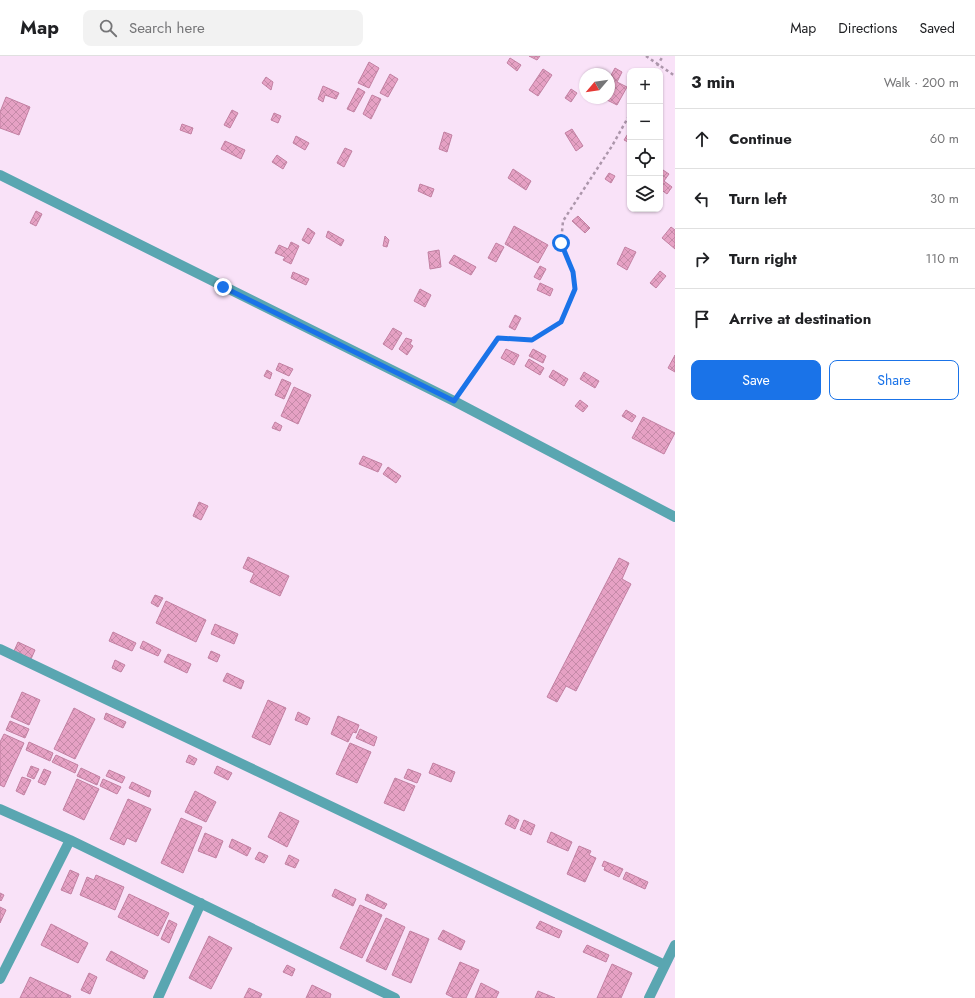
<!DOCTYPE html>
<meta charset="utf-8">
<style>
:root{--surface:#fff;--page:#f2f2f2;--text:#202124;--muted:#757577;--line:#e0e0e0;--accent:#1a73e8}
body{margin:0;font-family:Jost,sans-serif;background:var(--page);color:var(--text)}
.controls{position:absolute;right:12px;top:12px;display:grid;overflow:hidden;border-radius:8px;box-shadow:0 1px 3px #0004}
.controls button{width:36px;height:36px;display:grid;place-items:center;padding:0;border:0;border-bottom:1px solid var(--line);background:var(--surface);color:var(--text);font:20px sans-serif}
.compass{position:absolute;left:579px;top:12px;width:36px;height:36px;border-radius:50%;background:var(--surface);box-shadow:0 1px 3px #0004;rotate:241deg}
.stop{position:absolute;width:12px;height:12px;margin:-9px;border:3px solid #1a73e8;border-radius:50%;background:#fff}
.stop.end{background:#1a73e8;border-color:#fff;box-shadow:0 1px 4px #0008}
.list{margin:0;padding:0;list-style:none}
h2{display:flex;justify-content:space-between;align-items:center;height:52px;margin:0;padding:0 16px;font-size:17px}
h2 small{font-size:13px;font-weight:400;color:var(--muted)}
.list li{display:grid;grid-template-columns:26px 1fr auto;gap:12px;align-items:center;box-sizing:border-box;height:60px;padding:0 16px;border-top:1px solid var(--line)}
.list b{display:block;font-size:15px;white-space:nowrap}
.list em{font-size:13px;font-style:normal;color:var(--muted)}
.actions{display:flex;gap:8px;padding:12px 16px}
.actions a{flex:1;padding:9px 0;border:1px solid var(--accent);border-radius:8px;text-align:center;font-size:14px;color:var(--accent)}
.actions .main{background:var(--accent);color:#fff}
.icon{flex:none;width:22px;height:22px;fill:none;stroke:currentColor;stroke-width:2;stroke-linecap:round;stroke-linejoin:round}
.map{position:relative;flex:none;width:675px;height:942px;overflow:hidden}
header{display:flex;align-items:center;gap:24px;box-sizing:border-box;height:56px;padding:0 20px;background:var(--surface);border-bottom:1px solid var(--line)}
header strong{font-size:19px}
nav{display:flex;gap:22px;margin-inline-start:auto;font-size:14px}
.search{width:280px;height:36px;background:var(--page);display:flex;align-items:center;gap:10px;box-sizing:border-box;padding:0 14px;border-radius:8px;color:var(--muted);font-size:15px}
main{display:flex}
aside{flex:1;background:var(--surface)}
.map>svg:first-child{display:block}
.building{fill:url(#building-cross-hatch);stroke:#c280a2}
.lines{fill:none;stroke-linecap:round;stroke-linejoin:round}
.path{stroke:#ac96ab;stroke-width:2.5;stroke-dasharray:3 3;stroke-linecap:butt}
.street{stroke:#5aa6b1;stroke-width:10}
.route{stroke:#1a73e8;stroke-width:5}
</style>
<header>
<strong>Map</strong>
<div class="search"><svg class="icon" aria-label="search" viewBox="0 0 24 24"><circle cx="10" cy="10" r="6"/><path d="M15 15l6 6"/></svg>Search here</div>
<nav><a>Map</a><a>Directions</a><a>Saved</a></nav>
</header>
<main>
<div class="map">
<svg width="675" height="942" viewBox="0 0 675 942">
<defs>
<pattern id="building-cross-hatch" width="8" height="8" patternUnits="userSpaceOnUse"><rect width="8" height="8" fill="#e6a1c4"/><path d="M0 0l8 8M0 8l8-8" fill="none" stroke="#c58aa8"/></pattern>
</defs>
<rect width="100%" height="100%" fill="#f9e2f8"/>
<path class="building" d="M529,0H540L537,4Z
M510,2L521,9L517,15L507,7Z
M369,6L379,12L369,32L358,27Z
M615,12L622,16L617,26L627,31L617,49L603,42H609V23Z
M543,13L552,19L538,40L529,34Z
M390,18L398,23L388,41L380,37Z
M266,21L273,26L271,34L262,27Z
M323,30L339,37L336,43L325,39L323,46L318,43Z
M358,32L365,36L354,56L347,53Z
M571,33L577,37L571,46L565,42Z
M372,39L381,43L371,63L363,58Z
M6,41L30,51L19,79L0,72V56Z
M232,54L238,57L230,72L224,69Z
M274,57L281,60L278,67L271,64Z
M182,68L193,72L191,78L180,74Z
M572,73L583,90L576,95L565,77Z
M444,76L452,79L447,96L439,93Z
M629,76H630V87L624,84Z
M296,80L309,87L305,94L293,87Z
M225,85L245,94L241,103L221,93Z
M345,92L352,95L344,111L337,107Z
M277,99L287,106L283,113L272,106Z
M513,113L531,125L526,134L508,122Z
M663,114L669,118L664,125L672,131L667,138L660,133V118Z
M609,117L615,120L611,127L605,123Z
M420,128L434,133L431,141L418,135Z
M36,155L42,158L36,170L30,167Z
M578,160L590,172L585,177L572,165Z
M514,170L548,189L538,207L505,188Z
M671,171L675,174V193L662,182Z
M308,172L315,177L309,188L302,184Z
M328,175L344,184L341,190L326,181Z
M385,180L389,184L387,191L383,190Z
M291,186L299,190L291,208L283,204L285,201L275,197L279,189L288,193Z
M496,187L504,191L496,206L488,202Z
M625,191L636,196L627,214L617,208Z
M439,194L441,211L430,213L428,196Z
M454,199L476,211L471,219L449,207Z
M540,210L546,213L540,224L534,221Z
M660,215L666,220L656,232L650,227Z
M293,216L309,223L306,229L291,222Z
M540,227L553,233L550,240L537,234Z
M420,233L431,239L425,251L414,245Z
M515,259L521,262L515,274L509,271Z
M393,272L402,277L392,294L383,288Z
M406,282L412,284L410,288L413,290L407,299L399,293Z
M506,293L519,299L514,309L501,302Z
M533,293L546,300L543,307L529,300Z
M675,299V316L668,312Z
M529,303L544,312L540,319L525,310Z
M279,307L293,313L289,320L276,314Z
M267,314L272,317L270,323L264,320Z
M553,314L568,323L564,330L549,321Z
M584,316L599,325L595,332L580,323Z
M282,323L291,327L284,343L275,339Z
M294,331L311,339L298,368L281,360Z
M580,344L588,350L583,356L575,350Z
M626,354L636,360L632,366L622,360Z
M643,361L675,377L664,398L632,382Z
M275,366L282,370L280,375L272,372Z
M363,400L382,408L378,416L359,408Z
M388,411L401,420L396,427L383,418Z
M199,446L208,450L201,464L193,460Z
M248,501L289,520L280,540L250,526L254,517L243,512Z
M619,502L629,507L622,523L631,528L576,635L566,630L557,646L547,641Z
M155,539L163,542L158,551L151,547Z
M166,545L206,564L196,586L156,567Z
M215,568L238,578L234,588L211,578Z
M113,576L136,587L132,595L109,585Z
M143,585L161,594L158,600L140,592Z
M18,586L35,594L31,603L14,595Z
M211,595L220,599L217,606L208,602Z
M168,598L191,608L187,617L164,606Z
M115,604L125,609L121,616L112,612Z
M227,617L244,625L241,633L223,625Z
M22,636L40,644L29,669L11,661Z
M268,644L286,652L270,689L252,681Z
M74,652L95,663L75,703L54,693Z
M298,656L310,662L307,669L295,664Z
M106,657L126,666L123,672L104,663Z
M338,660L359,669L356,677L353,676L348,686L331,678Z
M10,665L29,673L25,682L6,674Z
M360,673L377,681L374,690L356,682Z
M4,678L24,687L4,731L0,729V686Z
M29,686L53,697L50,705L26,694Z
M350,687L371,696L357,727L336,718Z
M56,699L78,709L75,717L52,706Z
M189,699L197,703L194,709L186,706Z
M433,707L455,716L451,726L429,717Z
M31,710L39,713L34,723L27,720Z
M217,710L232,717L228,724L214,717Z
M81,712L100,721L97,729L77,720Z
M44,713L51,716L45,729L38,726Z
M408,713L421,718L417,727L404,722Z
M109,714L125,721L122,727L106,720Z
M22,721L31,724L24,739L16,735Z
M395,722L415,730L404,755L384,747Z
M77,723L99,733L84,764L63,754Z
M103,723L121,731L117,738L100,730Z
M132,726L151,735L149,741L129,732Z
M195,735L216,746L206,766L185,756Z
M128,743L151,753L136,786L127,782L124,789L110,783Z
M280,756L299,765L287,791L268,781Z
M509,759L519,764L515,773L505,768Z
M181,762L202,771L183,817L161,807Z
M524,764L535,769L531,779L520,774Z
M551,776L572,786L568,795L547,786Z
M205,777L223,785L216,802L198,795Z
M232,783L251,792L247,800L229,791Z
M579,790L591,795L589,799L596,802L585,826L567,818Z
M259,796L268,800L264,807L255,803Z
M289,799L299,804L295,812L285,808Z
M604,805L623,813L619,821L604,814L605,811L602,810Z
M70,814L79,818L71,838L61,834Z
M626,816L648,826L645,833L623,823Z
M96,819L124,831L115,854L80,839L87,821L94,824Z
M335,833L356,843L353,850L332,840Z
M0,837L4,839L1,845L0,844Z
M129,838L169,857L158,880L118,861Z
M367,838L387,848L384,853L365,844Z
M360,849L382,859L362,902L340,892Z
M0,851L6,854L0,867Z
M386,862L405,871L386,914L366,905Z
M169,864L177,868L169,887L161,883Z
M540,865L562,875L559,882L536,872Z
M51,868L88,887L78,907L41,889Z
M443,874L465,885L461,894L438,883Z
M410,875L429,883L411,927L392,919Z
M209,880L232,892L211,933L189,922Z
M587,889L609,899L606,906L583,896Z
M111,895L148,915L144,923L106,904Z
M460,906L479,914L466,942H454L446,938Z
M612,908L632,917L621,942H597Z
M287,909L295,913L292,920L283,916Z
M89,917L97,921L90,938L81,934Z
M30,921L71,940L70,942H20Z
M481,927L499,936L496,942H475Z
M312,929L331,938L330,942H306Z
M249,932L262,938L260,942H244Z
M538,935L555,942H535Z"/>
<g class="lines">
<path class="path" d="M646,0L675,20
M654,15L663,0
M461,334L498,282L532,284L561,266L575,233L573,216L561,187L563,165L612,90L630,58"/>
<path class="street" d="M0,119L454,345L675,461
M0,593L665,909
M0,753L70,784L395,942
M0,923L70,784
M158,942L201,847
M649,942L675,889"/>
</g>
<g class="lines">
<path class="route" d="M223,231L454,345L498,282L532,284L561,266L575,233L573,216L561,187"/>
</g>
</svg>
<div class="controls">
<button>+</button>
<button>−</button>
<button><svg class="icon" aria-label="locate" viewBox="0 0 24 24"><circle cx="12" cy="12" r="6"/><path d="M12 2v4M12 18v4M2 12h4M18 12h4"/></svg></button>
<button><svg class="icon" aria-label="layers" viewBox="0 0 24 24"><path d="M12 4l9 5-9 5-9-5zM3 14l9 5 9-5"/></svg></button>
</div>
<svg class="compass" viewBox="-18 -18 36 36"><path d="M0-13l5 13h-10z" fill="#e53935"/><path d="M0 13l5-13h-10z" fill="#757577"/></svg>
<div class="stop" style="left:561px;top:187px"></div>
<div class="stop end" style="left:223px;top:231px"></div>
</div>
<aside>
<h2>3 min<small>Walk · 200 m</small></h2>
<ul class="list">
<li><svg class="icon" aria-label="ahead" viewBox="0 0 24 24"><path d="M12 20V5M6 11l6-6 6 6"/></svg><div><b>Continue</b></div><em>60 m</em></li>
<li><svg class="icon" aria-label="left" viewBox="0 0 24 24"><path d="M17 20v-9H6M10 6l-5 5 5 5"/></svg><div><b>Turn left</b></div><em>30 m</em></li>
<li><svg class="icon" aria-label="right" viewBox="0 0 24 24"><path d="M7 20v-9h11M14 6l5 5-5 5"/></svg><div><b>Turn right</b></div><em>110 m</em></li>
<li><svg class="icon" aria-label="arrive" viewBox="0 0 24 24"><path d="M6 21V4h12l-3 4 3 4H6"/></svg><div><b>Arrive at destination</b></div></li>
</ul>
<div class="actions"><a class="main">Save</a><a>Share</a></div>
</aside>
</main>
